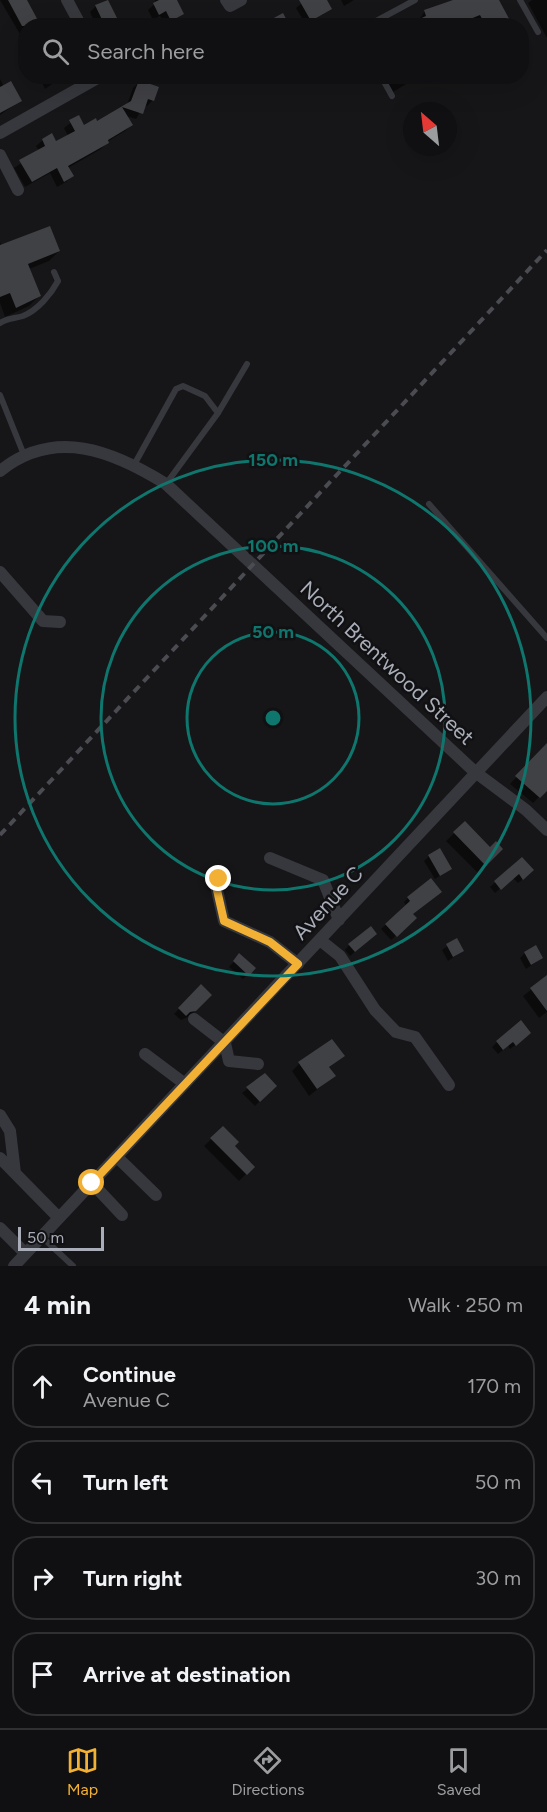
<!DOCTYPE html>
<meta charset="utf-8">
<style>
:root{--surface:#101012;--page:#1e1e20;--text:#f1f3f6;--muted:#9c9d9f;--line:#303032;--accent:#f2b134}
body{margin:0;font-family:Figtree,sans-serif;background:var(--page);color:var(--text)}
.compass{position:absolute;left:403px;top:102px;width:54px;height:54px;border-radius:50%;background:var(--surface);box-shadow:0 6px 24px #0002;rotate:332deg}
.scale{position:absolute;left:18px;bottom:15px;width:86px;box-sizing:border-box;padding-left:6px;border:3px solid #a8adb8;border-top:0;font-size:16px;line-height:21px;white-space:nowrap;color:#a8adb8;-webkit-text-stroke:4px #111113;paint-order:stroke}
.stop{position:absolute;width:18px;height:18px;margin:-14px;border:4px solid #f2b134;border-radius:50%;background:#fff}
.stop.end{background:#f2b134;border-color:#fff;box-shadow:0 2px 6px #0008}
.list{margin:0;padding:0;list-style:none}
h2{display:flex;justify-content:space-between;align-items:center;height:78px;margin:0;padding:0 24px;font-size:26px}
h2 small{font-size:20px;font-weight:400;color:var(--muted)}
.list li{display:grid;grid-template-columns:39px 1fr auto;gap:18px;align-items:center;box-sizing:border-box;height:84px;margin:0 12px 12px;padding:0 12px;border:2px solid var(--line);border-radius:24px}
.list b{display:block;font-size:22px;white-space:nowrap}
.list p{margin:0;font-size:20px;white-space:nowrap;color:var(--muted)}
.list em{font-size:20px;font-style:normal;color:var(--muted)}
.icon{flex:none;width:33px;height:33px;fill:none;stroke:currentColor;stroke-width:2;stroke-linecap:round;stroke-linejoin:round}
.map{position:relative;flex:none;width:547px;height:1266px;overflow:hidden}
.search{position:absolute;background:var(--surface);box-shadow:0 6px 24px #0002;left:18px;right:18px;top:18px;height:66px;display:flex;align-items:center;gap:15px;box-sizing:border-box;padding:0 21px;border-radius:24px;color:var(--muted);font-size:22px}
.sheet{height:462px;background:var(--surface)}
nav{display:flex;justify-content:space-around;align-items:center;box-sizing:border-box;height:84px;border-top:2px solid var(--line);background:var(--surface);font-size:16px;color:var(--muted)}
nav a{display:grid;justify-items:center;gap:3px}
nav .on{color:var(--accent)}
.map>svg:first-child{display:block}
.shadow{fill:#0007}
.building{fill:#404145}
.lines{fill:none;stroke-linecap:round;stroke-linejoin:round}
.lane{stroke:#37383d;stroke-width:6}
.street{stroke:#37383d;stroke-width:12}
.rail{stroke:#4a4c52;stroke-width:4;stroke-dasharray:8 6;stroke-linecap:butt}
.route{stroke:#f2b134;stroke-width:8}
.ring{fill:none;stroke:#0f766e;stroke-width:3}
.labels{text-anchor:middle;stroke-width:5;stroke-linejoin:round;paint-order:stroke}
.street-label{font-size:21px;fill:#a8adb8;stroke:#111113}
.centre{fill:#0f766e;stroke:#111113;stroke-width:3}
.ring-label{font-size:18px;text-anchor:middle;font-weight:bold;fill:#0f766e;stroke:#111113;stroke-width:5;stroke-linejoin:round;paint-order:stroke}
</style>
<div class="map">
<svg width="547" height="1266" viewBox="0 0 547 1266">
<rect width="100%" height="100%" fill="#161618"/>
<path class="shadow" d="M0,0H26V51L21,44L24,41Z
M155,0H176L182,14L165,25L160,16L153,20L148,10L156,3Z
M306,0H326L331,9L306,25L296,8Z
M341,0H354L344,6Z
M455,0H498L512,26H475L473,21L462,26H405L418,21L425,11Z
M532,0H547V38L528,3Z
M96,6L118,24L121,23L122,26H96L90,12Z
M39,76H62V77L45,89Z
M384,76H419L393,92Z
M0,79L4,87L20,101L0,115Z
M139,82L153,100L147,106H144L136,119L126,116L131,125L125,131L107,142L101,149L68,168L72,176L66,182L57,187L50,173L25,187L14,168L39,151L36,146L43,140L55,143L68,136L64,128L78,117L83,127L97,123L127,105L133,88Z
M0,242L2,246L59,251L49,261L29,269L39,296L29,306L5,317L0,303Z
M545,747L547,789L533,803L510,784Z
M465,823L490,849H501L477,872L446,841Z
M429,856L450,869L435,879L424,861Z
M522,859L528,875L518,883L513,878L495,893L490,887Z
M431,880L412,915L415,918L391,940L381,929L406,906L404,902L408,898Z
M371,938L350,956L345,950L349,945Z
M456,940L462,951L448,961L442,950Z
M525,953L542,958L526,969L520,958Z
M239,956L254,968L243,979L229,967Z
M547,977V1012L539,1018L523,996Z
M201,986L210,995L190,1016L181,1020L174,1014Z
M525,1038L510,1049L508,1046L498,1054L492,1047L497,1042Z
M343,1056L328,1068L334,1076L309,1096L292,1071L299,1064Z
M265,1075L275,1086L255,1106L242,1093Z
M223,1128L233,1147L253,1167L239,1181L204,1146Z"/>
<path class="building" d="M8,0H27L41,26H22Z
M108,0L121,26H105L95,5Z
M159,0H177L184,14L171,21L166,11L159,15L153,3Z
M299,0H327L332,9L311,21Z
M453,0H499L513,26H486L480,15L453,26H404L426,16L424,10Z
M283,13L290,26H259Z
M139,80L159,87L154,101L148,99L143,114L122,107L133,125L108,140L109,143L68,166L74,176L64,182L57,168L32,182L19,160L45,146L42,139L52,133L56,141L75,131L69,120L79,115L84,125L96,118L97,121L131,101Z
M11,81L22,101L0,113V87Z
M50,226L60,251L28,264L41,296L16,308L10,293L0,297V245Z
M547,743V791L540,798L515,776Z
M465,821L490,847L496,841L503,849L486,866L453,832Z
M440,848L452,869L440,876L428,855Z
M522,857L534,870L523,880L519,874L501,890L494,881Z
M431,878L442,892L413,914L417,918L397,937L385,924L410,901L407,897Z
M371,926L377,934L355,952L348,944Z
M457,938L464,951L453,957L446,944Z
M536,945L543,958L531,965L524,952Z
M239,953L256,968L249,976L233,961Z
M547,975V1011L530,988Z
M201,984L212,995L196,1011L190,1012L186,1016L178,1008Z
M521,1020L531,1033L516,1046L513,1042L503,1050L496,1041Z
M332,1039L345,1056L329,1067L336,1076L317,1089L298,1062Z
M265,1073L277,1086L260,1102L246,1087Z
M223,1126L239,1142L235,1146L255,1167L247,1175L210,1138Z"/>
<g class="lines">
<path class="lane" d="M520,0L538,32
M367,26L415,0
M381,76L392,96
M0,323C9,317 14,319 23,316C38,310 51,294 58,281L54,272
M0,395L24,455
M134,465L176,389L183,386L205,396L218,413
M166,484L218,413L247,364
M429,504L547,638
M42,1237L73,1266"/>
<path class="street" d="M67,0L81,26
M226,0L230,6L241,0
M0,133L101,76
M0,155L18,190
M0,471C55,427 113,451 166,484L475,772L526,810L547,830
M0,572L43,621L60,622
M270,858L323,880L339,920
M219,879L217,890L224,921L270,942L298,964
M320,940L340,956L375,1010L396,1032L415,1037L449,1085
M194,1019L225,1043L229,1061L258,1064
M145,1054L185,1084
M0,1115L10,1131L15,1173
M117,1157L156,1195
M0,1158L59,1218
M92,1183L122,1215
M0,1228L25,1253
M14,1266L547,697"/>
<path class="rail" d="M0,835L547,250"/>
</g>
<g class="lines">
<path class="route" d="M92,1183L298,964L270,942L224,921L217,890L219,879"/>
</g>
<g class="ring">
<circle cx="273" cy="718" r="86"/>
<circle cx="273" cy="718" r="172"/>
<circle cx="273" cy="718" r="258"/>
</g>
<g class="labels">
<g class="street-label">
<text transform="translate(387 663) rotate(43)" y="7">North Brentwood Street</text>
<text transform="translate(328 903) rotate(-47)" y="7">Avenue C</text>
</g>
</g>
<circle cx="273" cy="718" r="9" class="centre"/>
<g class="ring-label">
<text x="273" y="466">150 m</text>
<text x="273" y="552">100 m</text>
<text x="273" y="638">50 m</text>
</g>
</svg>
<svg class="compass" viewBox="-18 -18 36 36"><path d="M0-13l5 13h-10z" fill="#e53935"/><path d="M0 13l5-13h-10z" fill="#9c9d9f"/></svg>
<div class="scale">50 m</div>
<div class="stop" style="left:92px;top:1183px"></div>
<div class="stop end" style="left:219px;top:879px"></div>
<div class="search"><svg class="icon" aria-label="search" viewBox="0 0 24 24"><circle cx="10" cy="10" r="6"/><path d="M15 15l6 6"/></svg>Search here</div>
</div>
<section class="sheet">
<h2>4 min<small>Walk · 250 m</small></h2>
<ul class="list">
<li><svg class="icon" aria-label="ahead" viewBox="0 0 24 24"><path d="M12 20V5M6 11l6-6 6 6"/></svg><div><b>Continue</b><p>Avenue C</p></div><em>170 m</em></li>
<li><svg class="icon" aria-label="left" viewBox="0 0 24 24"><path d="M17 20v-9H6M10 6l-5 5 5 5"/></svg><div><b>Turn left</b></div><em>50 m</em></li>
<li><svg class="icon" aria-label="right" viewBox="0 0 24 24"><path d="M7 20v-9h11M14 6l5 5-5 5"/></svg><div><b>Turn right</b></div><em>30 m</em></li>
<li><svg class="icon" aria-label="arrive" viewBox="0 0 24 24"><path d="M6 21V4h12l-3 4 3 4H6"/></svg><div><b>Arrive at destination</b></div></li>
</ul>
</section>
<nav>
<a class="on"><svg class="icon" aria-label="map" viewBox="0 0 24 24"><path d="M3 6l6-2 6 2 6-2v14l-6 2-6-2-6 2zM9 4v14M15 6v14"/></svg>Map</a>
<a><svg class="icon" aria-label="directions" viewBox="0 0 24 24"><path d="M12 3l9 9-9 9-9-9zM9 14v-3h6M13 9l2 2-2 2"/></svg>Directions</a>
<a><svg class="icon" aria-label="saved" viewBox="0 0 24 24"><path d="M7 4h10v16l-5-4-5 4z"/></svg>Saved</a>
</nav>
